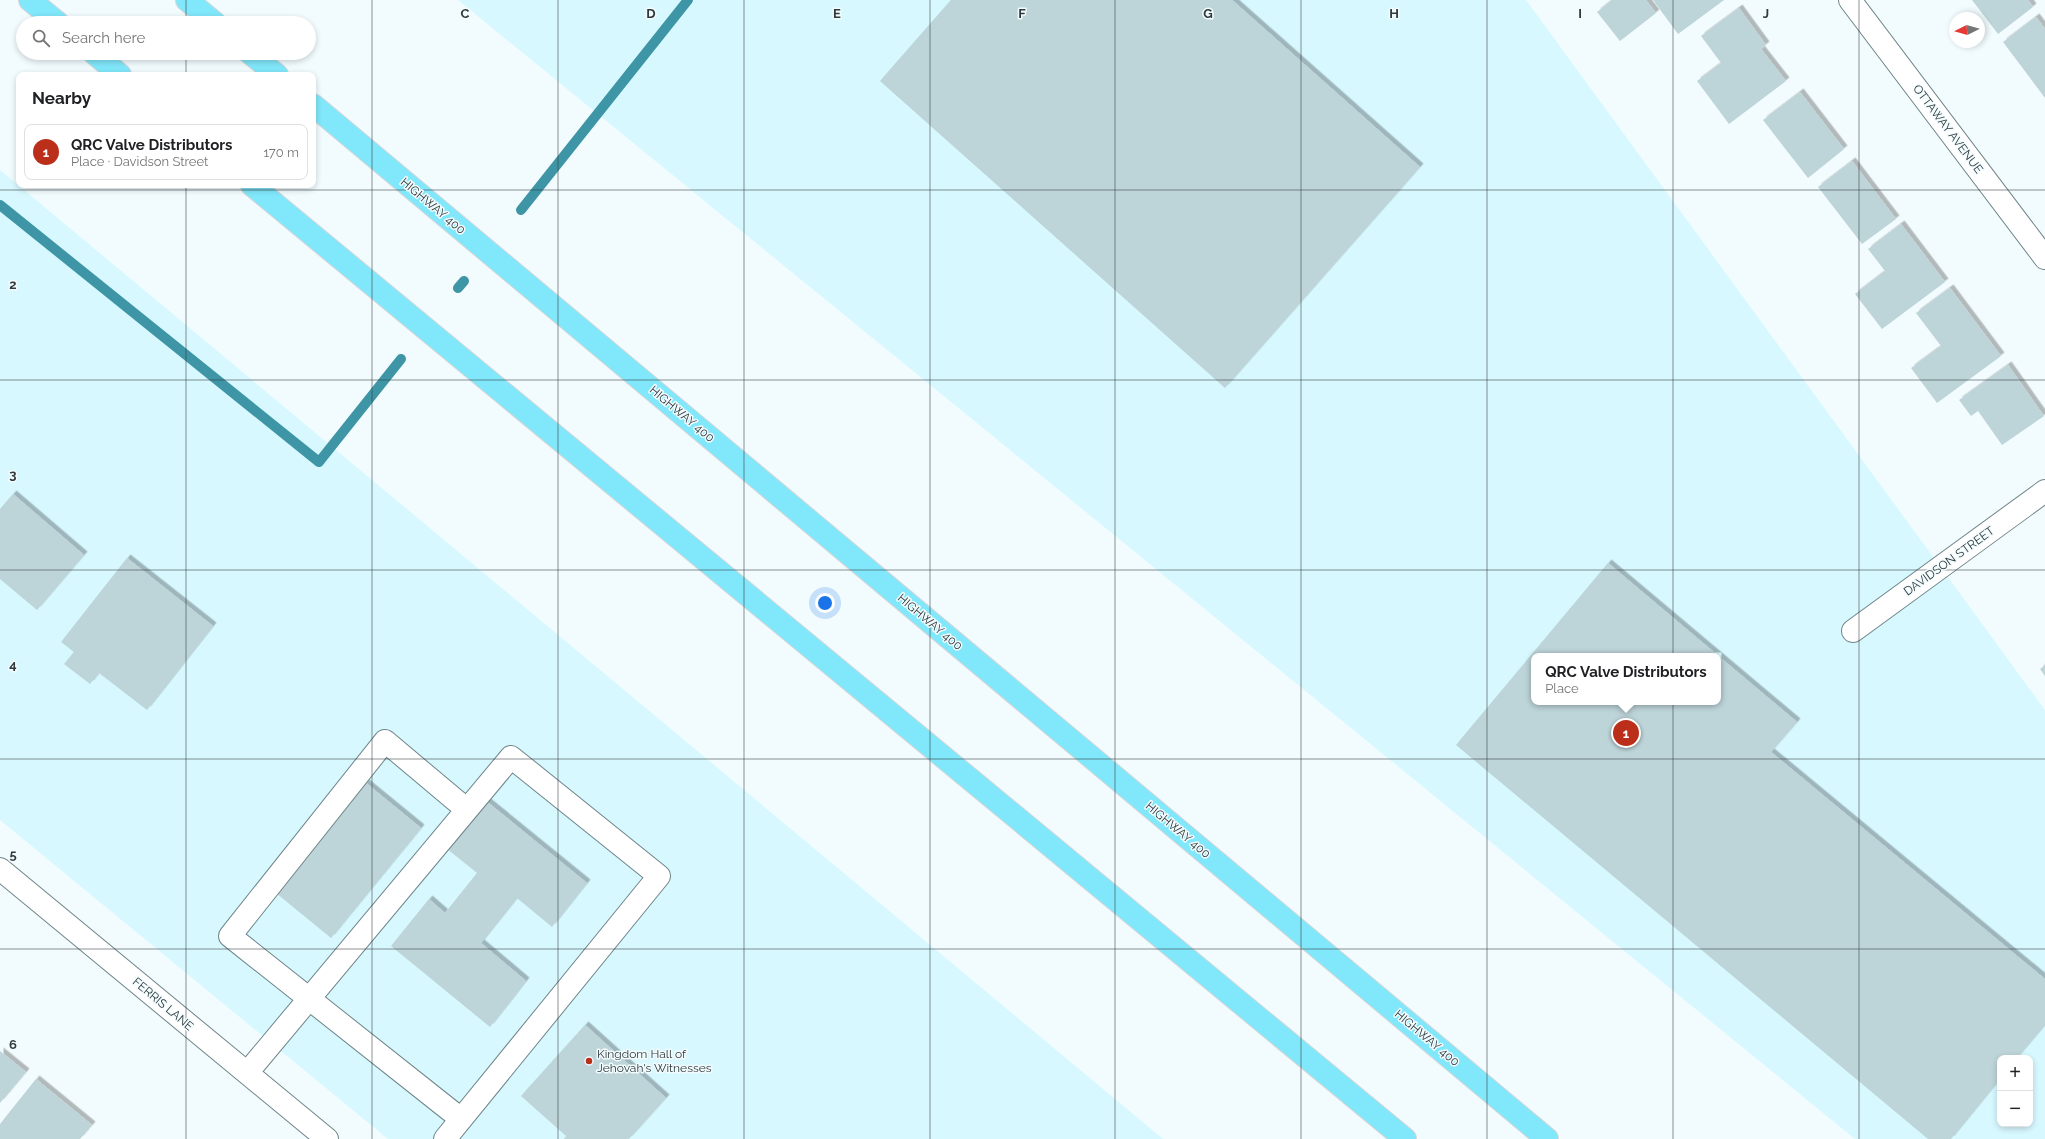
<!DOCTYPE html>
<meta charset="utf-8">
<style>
:root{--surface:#fff;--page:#f2f2f2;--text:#202124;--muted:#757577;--line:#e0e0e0;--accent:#bb2e19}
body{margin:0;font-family:Raleway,sans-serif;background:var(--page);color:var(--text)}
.controls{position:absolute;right:12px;bottom:12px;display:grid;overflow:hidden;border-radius:8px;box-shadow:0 2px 6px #0003}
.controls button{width:36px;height:36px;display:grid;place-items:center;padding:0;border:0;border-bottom:1px solid var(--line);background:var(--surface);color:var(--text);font:20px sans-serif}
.compass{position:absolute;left:1949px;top:12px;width:36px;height:36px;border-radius:50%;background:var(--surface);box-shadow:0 2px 6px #0003;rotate:265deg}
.you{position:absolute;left:825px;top:603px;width:14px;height:14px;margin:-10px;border:3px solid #fff;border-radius:50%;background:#1a73e8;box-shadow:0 0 0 6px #1a73e833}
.badge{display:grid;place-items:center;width:26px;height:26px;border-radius:50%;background:var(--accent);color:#fff;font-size:13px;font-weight:700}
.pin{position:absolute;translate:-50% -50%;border:2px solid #fff;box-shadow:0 1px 4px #0006}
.popup{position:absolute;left:1531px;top:653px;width:190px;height:52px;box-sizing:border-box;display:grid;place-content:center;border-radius:8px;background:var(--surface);filter:drop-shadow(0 1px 3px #0005);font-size:13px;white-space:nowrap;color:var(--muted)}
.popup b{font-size:15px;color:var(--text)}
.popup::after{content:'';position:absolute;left:50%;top:100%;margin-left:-8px;border:8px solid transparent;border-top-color:var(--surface)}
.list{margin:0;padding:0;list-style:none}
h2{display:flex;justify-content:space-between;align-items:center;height:52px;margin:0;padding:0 16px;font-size:17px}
h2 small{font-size:13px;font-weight:400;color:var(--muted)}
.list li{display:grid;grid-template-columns:26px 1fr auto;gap:12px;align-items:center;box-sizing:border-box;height:56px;margin:0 8px 8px;padding:0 8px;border:1px solid var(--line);border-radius:8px}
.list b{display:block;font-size:15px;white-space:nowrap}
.list p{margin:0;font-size:13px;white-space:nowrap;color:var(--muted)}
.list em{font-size:13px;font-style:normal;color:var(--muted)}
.icon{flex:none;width:22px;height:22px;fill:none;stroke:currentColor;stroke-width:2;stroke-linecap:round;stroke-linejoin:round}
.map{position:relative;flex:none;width:2045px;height:1139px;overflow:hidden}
.search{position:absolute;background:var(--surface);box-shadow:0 2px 6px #0003;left:16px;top:16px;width:300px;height:44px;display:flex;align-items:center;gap:10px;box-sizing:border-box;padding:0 14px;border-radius:22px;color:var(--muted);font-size:15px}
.panel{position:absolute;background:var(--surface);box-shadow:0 2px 6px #0003;left:16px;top:72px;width:300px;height:116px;border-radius:8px}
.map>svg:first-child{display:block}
.built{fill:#d7f8ff;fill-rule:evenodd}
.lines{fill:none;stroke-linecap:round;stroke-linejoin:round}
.stream{stroke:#3d95a5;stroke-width:10}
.building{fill:#bdd4d9;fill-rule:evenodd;filter:url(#shadow)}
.minor-casing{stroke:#6f8589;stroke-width:24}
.highway-casing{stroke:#d6d7d8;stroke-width:24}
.minor{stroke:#fff;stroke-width:22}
.highway{stroke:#81e7fa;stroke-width:22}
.grid{fill:none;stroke:#30393b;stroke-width:1;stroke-opacity:0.55}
.poi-dot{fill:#bb2e19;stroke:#f2fcfe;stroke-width:1.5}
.labels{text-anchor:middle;stroke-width:3;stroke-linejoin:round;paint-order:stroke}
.street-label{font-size:12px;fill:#30393b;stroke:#f2fcfe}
.poi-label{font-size:12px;fill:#30393b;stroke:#f2fcfe;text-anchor:start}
.grid-label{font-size:13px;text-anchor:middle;font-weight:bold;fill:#30393b;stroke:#f2fcfe;stroke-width:3;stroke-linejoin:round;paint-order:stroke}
</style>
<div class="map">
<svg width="2045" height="1139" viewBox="0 0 2045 1139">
<defs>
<filter id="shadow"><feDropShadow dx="3.5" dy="-3.5" stdDeviation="0" flood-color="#0004"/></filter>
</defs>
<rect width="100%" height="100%" fill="#f2fcfe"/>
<path class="built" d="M458,0H1526L2045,710V1139H1855ZM1534,656H1718V702H1534ZM2000,1058H2030V1124H2000Z
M0,170L1163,1139H388L0,820Z"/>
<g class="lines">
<path class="stream" d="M0,205L319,462L401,359
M521,210L688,0
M458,288L464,281"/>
</g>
<path class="building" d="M951,0H1232L1420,167L1225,388L880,81Z
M1612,0H1646L1656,13L1620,41L1597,12Z
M1653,0H1724L1678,34Z
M1972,0H2028L2033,7L1998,34Z
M1739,8L1766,45L1761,49L1786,81L1729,124L1697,81L1721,63L1701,36Z
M2036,17L2045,29V98L2003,42Z
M1800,92L1844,149L1808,178L1763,120Z
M1852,161L1896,219L1862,244L1818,187Z
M1901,224L1945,282L1882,329L1855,294L1885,271L1868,249Z
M1950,288L2001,356L1937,403L1911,368L1941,346L1916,313Z
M2008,365L2044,416L2002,445L1978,411L1971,416L1959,400Z
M13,494L84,555L37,610L0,579V509Z
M127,558L213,626L147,710L99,673L90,684L64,664L74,652L61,642Z
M1608,563L1797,722L1771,752L2045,979V1025L2017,1058H2000V1079L1951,1139H1928L1456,745ZM1534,656H1718V702H1534Z
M2045,665V676L2040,669Z
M366,783L421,828L331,938L276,893Z
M485,800L587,883L552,927L517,898L481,943L526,981L490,1027L391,946L429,899L445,913L477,873L446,848Z
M585,1025L666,1098L629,1139H564L566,1136L521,1096Z
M0,1051L26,1072L0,1103Z
M36,1079L92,1125L80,1139H0V1124Z"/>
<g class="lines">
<g class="minor-casing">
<path id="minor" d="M1850,0L2045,258
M1853,631L2045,491
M0,869L327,1139
M247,1073L511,757L659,876L445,1139
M461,1119L230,936L385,741L466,809"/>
</g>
<g class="highway-casing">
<path id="highway" d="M30,0L58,23
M187,0L215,23
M94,53L120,75
M250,53L277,75
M313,105L1547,1139
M252,185L1405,1139"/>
</g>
<use href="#minor" class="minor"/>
<use href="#highway" class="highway"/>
</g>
<path class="grid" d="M186,0V23M372,0V1139M558,0V1139M744,0V1139M930,0V1139M1115,0V1139M1301,0V1139M1487,0V1139M1673,0V1139M1859,0V1139M186,53V75M186,185V1139M0,190H2045M0,380H2045M0,570H2045M0,759H2045M0,949H2045"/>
<circle class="poi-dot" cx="589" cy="1061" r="4"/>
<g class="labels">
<g class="street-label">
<text transform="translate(1948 129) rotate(53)" y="4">OTTAWAY AVENUE</text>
<text transform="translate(433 206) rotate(40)" y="4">HIGHWAY 400</text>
<text transform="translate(682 414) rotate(40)" y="4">HIGHWAY 400</text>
<text transform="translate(1949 561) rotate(-36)" y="4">DAVIDSON STREET</text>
<text transform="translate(930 622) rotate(40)" y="4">HIGHWAY 400</text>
<text transform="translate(1178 830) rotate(40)" y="4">HIGHWAY 400</text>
<text transform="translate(163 1004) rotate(40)" y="4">FERRIS LANE</text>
<text transform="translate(1427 1038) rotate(40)" y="4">HIGHWAY 400</text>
</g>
<g class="poi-label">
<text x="597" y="1058">Kingdom Hall of<tspan x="597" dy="14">Jehovah's Witnesses</tspan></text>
</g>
</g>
<g class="grid-label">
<text x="465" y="18">C</text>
<text x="651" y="18">D</text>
<text x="837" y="18">E</text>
<text x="1022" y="18">F</text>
<text x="1208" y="18">G</text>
<text x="1394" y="18">H</text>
<text x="1580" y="18">I</text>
<text x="1766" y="18">J</text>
<text x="13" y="289">2</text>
<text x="13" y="479">3</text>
<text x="13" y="669">4</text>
<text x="13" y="859">5</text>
<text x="13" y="1049">6</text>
</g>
</svg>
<div class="controls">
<button>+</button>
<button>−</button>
</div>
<svg class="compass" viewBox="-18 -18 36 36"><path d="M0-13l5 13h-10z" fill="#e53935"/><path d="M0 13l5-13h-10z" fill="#757577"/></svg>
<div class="you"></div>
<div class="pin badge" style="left:1626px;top:733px">1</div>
<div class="popup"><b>QRC Valve Distributors</b>Place</div>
<div class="search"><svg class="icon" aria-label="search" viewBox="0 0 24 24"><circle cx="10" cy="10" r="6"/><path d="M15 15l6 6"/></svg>Search here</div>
<section class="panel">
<h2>Nearby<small></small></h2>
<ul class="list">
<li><span class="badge">1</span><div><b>QRC Valve Distributors</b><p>Place · Davidson Street</p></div><em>170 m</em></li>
</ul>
</section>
</div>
